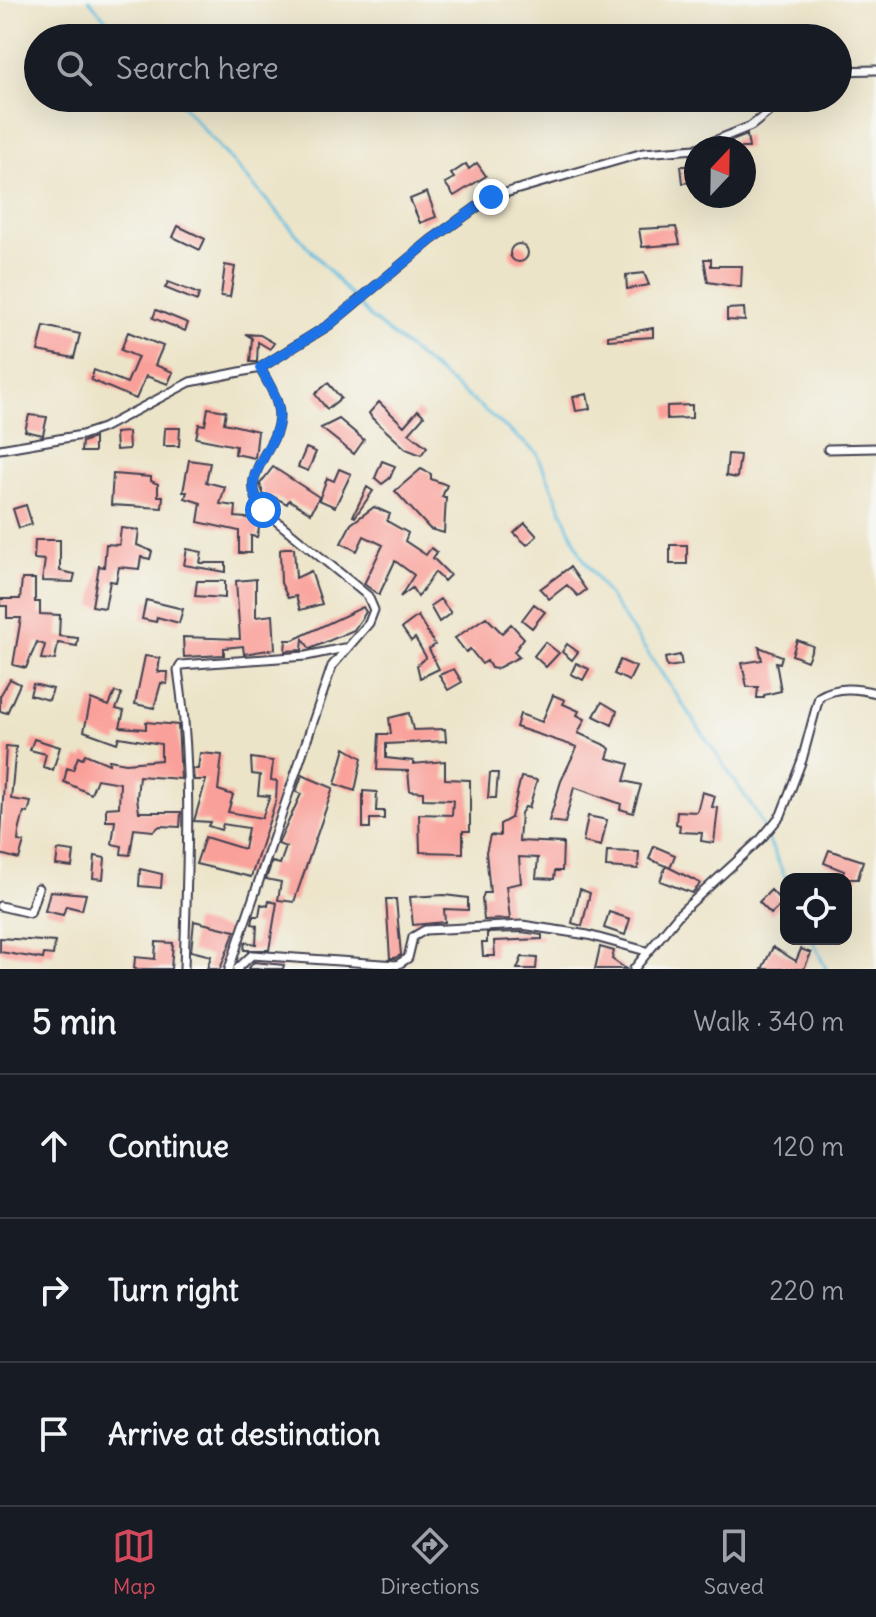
<!DOCTYPE html>
<meta charset="utf-8">
<style>
:root{--surface:#171b24;--page:#242831;--text:#f1f3f6;--muted:#9ea1a6;--line:#363941;--accent:#d1495b}
body{margin:0;font-family:Delius,sans-serif;background:var(--page);color:var(--text)}
.controls{position:absolute;right:24px;bottom:24px;display:grid;overflow:hidden;border-radius:16px;box-shadow:0 8px 32px #0002}
.controls button{width:72px;height:72px;display:grid;place-items:center;padding:0;border:0;border-bottom:2px solid var(--line);background:var(--surface);color:var(--text);font:40px sans-serif}
.compass{position:absolute;left:684px;top:136px;width:72px;height:72px;border-radius:50%;background:var(--surface);box-shadow:0 8px 32px #0002;rotate:22deg}
.stop{position:absolute;width:24px;height:24px;margin:-18px;border:6px solid #1a73e8;border-radius:50%;background:#fff}
.stop.end{background:#1a73e8;border-color:#fff;box-shadow:0 2px 8px #0008}
.list{margin:0;padding:0;list-style:none}
h2{display:flex;justify-content:space-between;align-items:center;height:104px;margin:0;padding:0 32px;font-size:34px}
h2 small{font-size:26px;font-weight:400;color:var(--muted)}
.list li{display:grid;grid-template-columns:52px 1fr auto;gap:24px;align-items:center;box-sizing:border-box;height:144px;padding:0 32px;border-top:2px solid var(--line)}
.list b{display:block;font-size:30px;white-space:nowrap}
.list em{font-size:26px;font-style:normal;color:var(--muted)}
.icon{flex:none;width:44px;height:44px;fill:none;stroke:currentColor;stroke-width:2;stroke-linecap:round;stroke-linejoin:round}
.map{position:relative;flex:none;width:876px;height:969px;overflow:hidden}
.search{position:absolute;background:var(--surface);box-shadow:0 8px 32px #0002;left:24px;right:24px;top:24px;height:88px;display:flex;align-items:center;gap:20px;box-sizing:border-box;padding:0 28px;border-radius:44px;color:var(--muted);font-size:30px}
.sheet{height:536px;background:var(--surface)}
nav{display:flex;justify-content:space-around;align-items:center;box-sizing:border-box;height:112px;border-top:2px solid var(--line);background:var(--surface);font-size:22px;color:var(--muted)}
nav a{display:grid;justify-items:center;gap:4px}
nav .on{color:var(--accent)}
.map>svg:first-child{display:block}
.lines{fill:none;stroke-linecap:round;stroke-linejoin:round}
.stream{stroke:#60bdde;stroke-width:3}
.building{fill:#faa09a}
.minor-casing{stroke:#403f50;stroke-width:11}
.minor{stroke:#fff;stroke-width:7}
.route{stroke:#1a73e8;stroke-width:10}
</style>
<div class="map">
<svg width="876" height="969" viewBox="0 0 876 969">
<rect width="100%" height="100%" fill="#f6f6f2"/>
<filter id="ink" filterUnits="userSpaceOnUse"><feTurbulence type="fractalNoise" baseFrequency=".0125" numOctaves="2"/><feDisplacementMap in="SourceGraphic" scale="16" xChannelSelector="R" yChannelSelector="G"/><feConvolveMatrix kernelMatrix="1 2 1 2 8 2 1 2 1" color-interpolation-filters="sRGB"/></filter>
<filter id="wash" filterUnits="userSpaceOnUse"><feTurbulence type="fractalNoise" baseFrequency=".006" numOctaves="4" result="noise"/><feDisplacementMap in="SourceGraphic" scale="32" xChannelSelector="R" yChannelSelector="G"/><feGaussianBlur stdDeviation="1.8" result="paint"/><feColorMatrix in="noise" values="0 0 0 0 0 0 0 0 0 0 0 0 0 0 0 0 0 1.4 0 .05"/><feComposite in="paint" operator="in"/></filter>
<g filter="url(#wash)">
<rect width="100%" height="100%" fill="#ece4c8"/>
<g class="lines">
<path class="stream" d="M89,0L122,38
M176,98L370,317L537,453L581,555L756,812L786,879
M812,939L826,969"/>
</g>
<g id="blocks">
<path class="building" d="M747,135L749,148H729V142Z
M477,163L486,176L454,196L445,183L454,178L451,174L466,164L469,169Z
M681,166H695L696,182L683,183Z
M427,192L436,217L420,223L410,199Z
M178,226L205,239L200,250L173,237Z
M676,227L680,244L642,247L639,229Z
M510 253a9 9 0 1 1 18 0a9 9 0 1 1-18 0Z
M704,259H711V266H742L741,287L708,282Z
M225,265L235,267L230,297L221,296Z
M644,273L649,285L627,289L626,275Z
M168,282L199,294L197,301L165,288Z
M744,308L745,321L727,320V309Z
M156,310L188,323L185,331L153,318Z
M44,326L80,334L74,358L38,351Z
M653,328V337L608,340V336Z
M128,332L163,346L155,365L173,372L168,384L146,376L136,399L91,380L94,370L127,383L138,357L121,350Z
M245,334L260,335L274,343L270,349L258,342L257,362H250L252,338Z
M328,383L341,398L327,409L315,394Z
M587,394L590,409L576,411L573,397Z
M379,402L404,426L418,410L424,416L409,433L427,447L421,455L406,449L372,418L369,413Z
M692,405V418L667,419V406Z
M208,408L226,411L224,423L258,431L255,458L235,454L236,446L196,438L199,424L205,425Z
M29,415L47,417L43,435L25,431Z
M339,419L364,440L354,454L321,428Z
M165,428H180L179,446H164Z
M128,432L129,449L116,450L115,433Z
M94,438V452H81L82,442Z
M306,448L316,452L308,471L298,467Z
M728,454L740,455L737,478L726,476Z
M189,460L210,463L206,482L225,487L220,504L236,506L235,517L256,519L255,523L260,524L257,537L251,536V553H239V531L198,522L201,503L185,498L187,492H183Z
M382,461L395,466L390,478L382,484L375,478Z
M273,467L319,497L311,513L289,500L287,504L272,496L266,502L260,484Z
M339,469L351,474L335,507L319,500L327,478L334,481Z
M421,469L431,474V479L447,485L442,497H446L444,533L430,529L395,491Z
M113,474L151,477V481L158,484V496H163L162,508L111,505Z
M367,487L373,491L355,517L353,516Z
M26,505L32,524L19,528L13,509Z
M374,507L390,514L387,521L408,533L405,541L426,555L431,548L437,552L433,558L450,575L444,581L435,572L418,597L412,588L400,597L414,575L395,561L379,595L364,584L383,545L364,536L357,551L341,543L351,524Z
M525,523L537,536L527,545L514,533Z
M121,528L139,530L137,545L152,551L150,559L141,557L139,569L119,567L116,582L110,581L105,608L92,606L99,566L104,567L106,544L119,545Z
M35,540H60V571L75,574L73,582L42,581L45,560L34,559Z
M670,545H687V564H670Z
M284,548H294L296,578L311,571L322,604L300,610L296,596L288,598L281,583L280,550Z
M187,549L202,552L200,563H226V572L184,565Z
M570,567L586,590L578,596L567,585L549,599L540,589Z
M22,579H35V602H40V614L60,615L59,636L78,638L77,646L58,643L55,660L41,659L45,645L37,642L26,668L13,665L21,618H7V606H0V599H20Z
M256,579V617L273,615L275,649L244,654L243,646L224,648V655L184,657L183,637L240,639L236,581Z
M197,581H225V598L195,596Z
M440,599L451,613L439,622L430,606Z
M146,600L183,609L179,623L157,617L156,622L142,619Z
M534,604L545,612L532,628L522,620Z
M363,607L366,612L354,630L310,649L303,639L302,650L285,651L286,640H293Z
M418,616L435,645L429,649L439,669L420,678L417,665L426,657L415,638L411,641L402,628Z
M486,617L502,633L511,624L524,638L514,652L519,657L496,669L491,668L487,661L482,664L470,649L466,652L455,638Z
M797,640L813,646L807,661L792,655Z
M545,642L559,653L546,667L534,656Z
M567,644L578,652L572,660L562,652Z
M759,647L782,656L780,663L776,662L781,691L764,695V698H757L758,687H747L742,663L762,660Z
M680,655L682,665L667,667L665,658Z
M145,656L160,658L158,672H168L167,684L161,683L154,708L135,704Z
M620,660L636,667L629,681L614,674Z
M576,663L589,669L583,680L571,674Z
M454,669L462,682L448,690L439,675Z
M10,679L20,684L7,713L0,711V696Z
M33,684L53,689L49,700L30,695Z
M115,692L122,694L116,709L124,711L120,727L146,729V722L178,725L181,779L139,776L137,798L139,812H181L180,827L160,826L153,831L134,829L130,855L121,854L122,846L112,844L115,821H106V808L119,807L120,783L97,779L91,794L64,782L67,768L73,770L78,757L82,759L85,754L109,764V760L126,763L161,760V744L119,737L117,743L84,731L91,699L109,706Z
M553,695L565,700L563,704L579,711L577,715L585,719L578,733L607,746L610,749L607,758L629,764L624,781L641,785L633,813L620,809L621,804L574,787L565,823L549,821L561,781L577,747L516,727L520,714L542,722Z
M602,702L617,711L612,725L594,716Z
M409,713L413,730L445,729L446,741L386,744V758L413,761V764L445,761V779L470,780V831H463V853L420,852L419,814L452,815L453,800L423,799V792L410,791L408,771L377,770L379,734H391L389,718Z
M34,739L60,747L53,770L43,767L46,754L30,750Z
M6,746L16,747L11,799L31,802L28,813L24,812L19,832L18,841L24,842L19,859L0,854Z
M345,748L362,758L355,791L335,784Z
M200,753L222,755L218,790L233,795L228,812L262,818L270,796L258,795L260,775L252,774L251,758L273,761L271,780L277,781L276,800L251,877L196,864L205,837L244,849L248,828L223,824L221,830L208,826L210,822L194,821L206,780H194L193,769H198Z
M490,773H498L496,798H488Z
M302,775L333,788L294,902L278,900L281,882L266,879L272,862L280,864L286,847L278,844L301,794L296,792Z
M521,777L537,780L529,808L525,807L521,813L519,841L563,843L562,871H555L554,879L536,878L538,858L519,857L521,883L506,886L510,919L484,920L482,899L484,893H490L486,852L490,835L500,836V824L511,818Z
M363,791L377,792L376,811H384V819H370V828H363Z
M702,792L715,796L712,807L718,808L714,843L701,841L702,833L679,832L680,825L676,824L677,811L697,812Z
M588,816L607,820L601,846L583,842Z
M654,846L675,855L670,868L649,859Z
M58,850L74,852L72,867L56,865Z
M829,850L863,861L858,879H841L844,871L824,863Z
M607,851L639,852L638,869L606,867Z
M95,856L105,858L103,879L93,878Z
M666,866L700,883L698,887L692,893L660,881Z
M140,869L162,874L161,888L139,886Z
M580,889L590,893L582,926L572,923Z
M771,890L783,903L771,914L759,902Z
M50,891L86,894L82,910L66,906L63,915L45,911Z
M444,895L468,898V910L444,909L445,922L413,925L410,897Z
M386,899H396L401,955L395,958H390Z
M269,901L277,903L269,950H244L245,942L256,944L257,925L252,924L253,919L254,916H259L261,904L268,906Z
M609,912L630,919L625,935L604,928Z
M194,921L235,931L220,969H207L211,956L191,951Z
M522,932L542,935V939L494,941L495,956H483L482,943H487V933Z
M0,938L55,942L53,955L44,954L43,959L0,952Z
M156,942L173,943L171,969H134L135,957L155,959Z
M600,947L614,951L612,959L626,969H595Z
M773,947L796,961L801,949L811,953L804,969H762Z
M522,957L537,958L536,969H517Z
M254,962L284,965L283,969H248Z"/>
</g>
</g>
<g filter="url(#ink)">
<use href="#blocks" fill-opacity="0" stroke="#403f50" stroke-width="2"/>
<g class="lines">
<g class="minor-casing">
<path id="minor" d="M838,71L876,70
M697,148L751,126L786,98
M0,449L82,435L103,428L190,382L260,368L329,325L431,240L491,197L643,153L696,149
M828,449L876,448
M0,906L30,913L38,888
M184,969C187,869 193,768 178,670L181,665L306,656L344,648
M229,969L332,666L369,623L374,610L368,596L263,510C235,473 278,453 279,416C279,399 268,383 260,368
M237,969L252,955L397,965L408,958L413,937L425,930L522,925L588,935L646,951
M634,969L680,913L761,839L781,815L802,760L819,697C837,686 856,688 876,693"/>
</g>
<use href="#minor" class="minor"/>
</g>
</g>
<g class="lines" filter="url(#ink)">
<path class="route" d="M263,510C235,473 278,453 279,416C279,399 268,382 260,368L329,325L431,240L491,197"/>
</g>
</svg>
<div class="controls">
<button><svg class="icon" aria-label="locate" viewBox="0 0 24 24"><circle cx="12" cy="12" r="6"/><path d="M12 2v4M12 18v4M2 12h4M18 12h4"/></svg></button>
</div>
<svg class="compass" viewBox="-18 -18 36 36"><path d="M0-13l5 13h-10z" fill="#e53935"/><path d="M0 13l5-13h-10z" fill="#9ea1a6"/></svg>
<div class="stop" style="left:263px;top:510px"></div>
<div class="stop end" style="left:491px;top:197px"></div>
<div class="search"><svg class="icon" aria-label="search" viewBox="0 0 24 24"><circle cx="10" cy="10" r="6"/><path d="M15 15l6 6"/></svg>Search here</div>
</div>
<section class="sheet">
<h2>5 min<small>Walk · 340 m</small></h2>
<ul class="list">
<li><svg class="icon" aria-label="ahead" viewBox="0 0 24 24"><path d="M12 20V5M6 11l6-6 6 6"/></svg><div><b>Continue</b></div><em>120 m</em></li>
<li><svg class="icon" aria-label="right" viewBox="0 0 24 24"><path d="M7 20v-9h11M14 6l5 5-5 5"/></svg><div><b>Turn right</b></div><em>220 m</em></li>
<li><svg class="icon" aria-label="arrive" viewBox="0 0 24 24"><path d="M6 21V4h12l-3 4 3 4H6"/></svg><div><b>Arrive at destination</b></div></li>
</ul>
</section>
<nav>
<a class="on"><svg class="icon" aria-label="map" viewBox="0 0 24 24"><path d="M3 6l6-2 6 2 6-2v14l-6 2-6-2-6 2zM9 4v14M15 6v14"/></svg>Map</a>
<a><svg class="icon" aria-label="directions" viewBox="0 0 24 24"><path d="M12 3l9 9-9 9-9-9zM9 14v-3h6M13 9l2 2-2 2"/></svg>Directions</a>
<a><svg class="icon" aria-label="saved" viewBox="0 0 24 24"><path d="M7 4h10v16l-5-4-5 4z"/></svg>Saved</a>
</nav>
